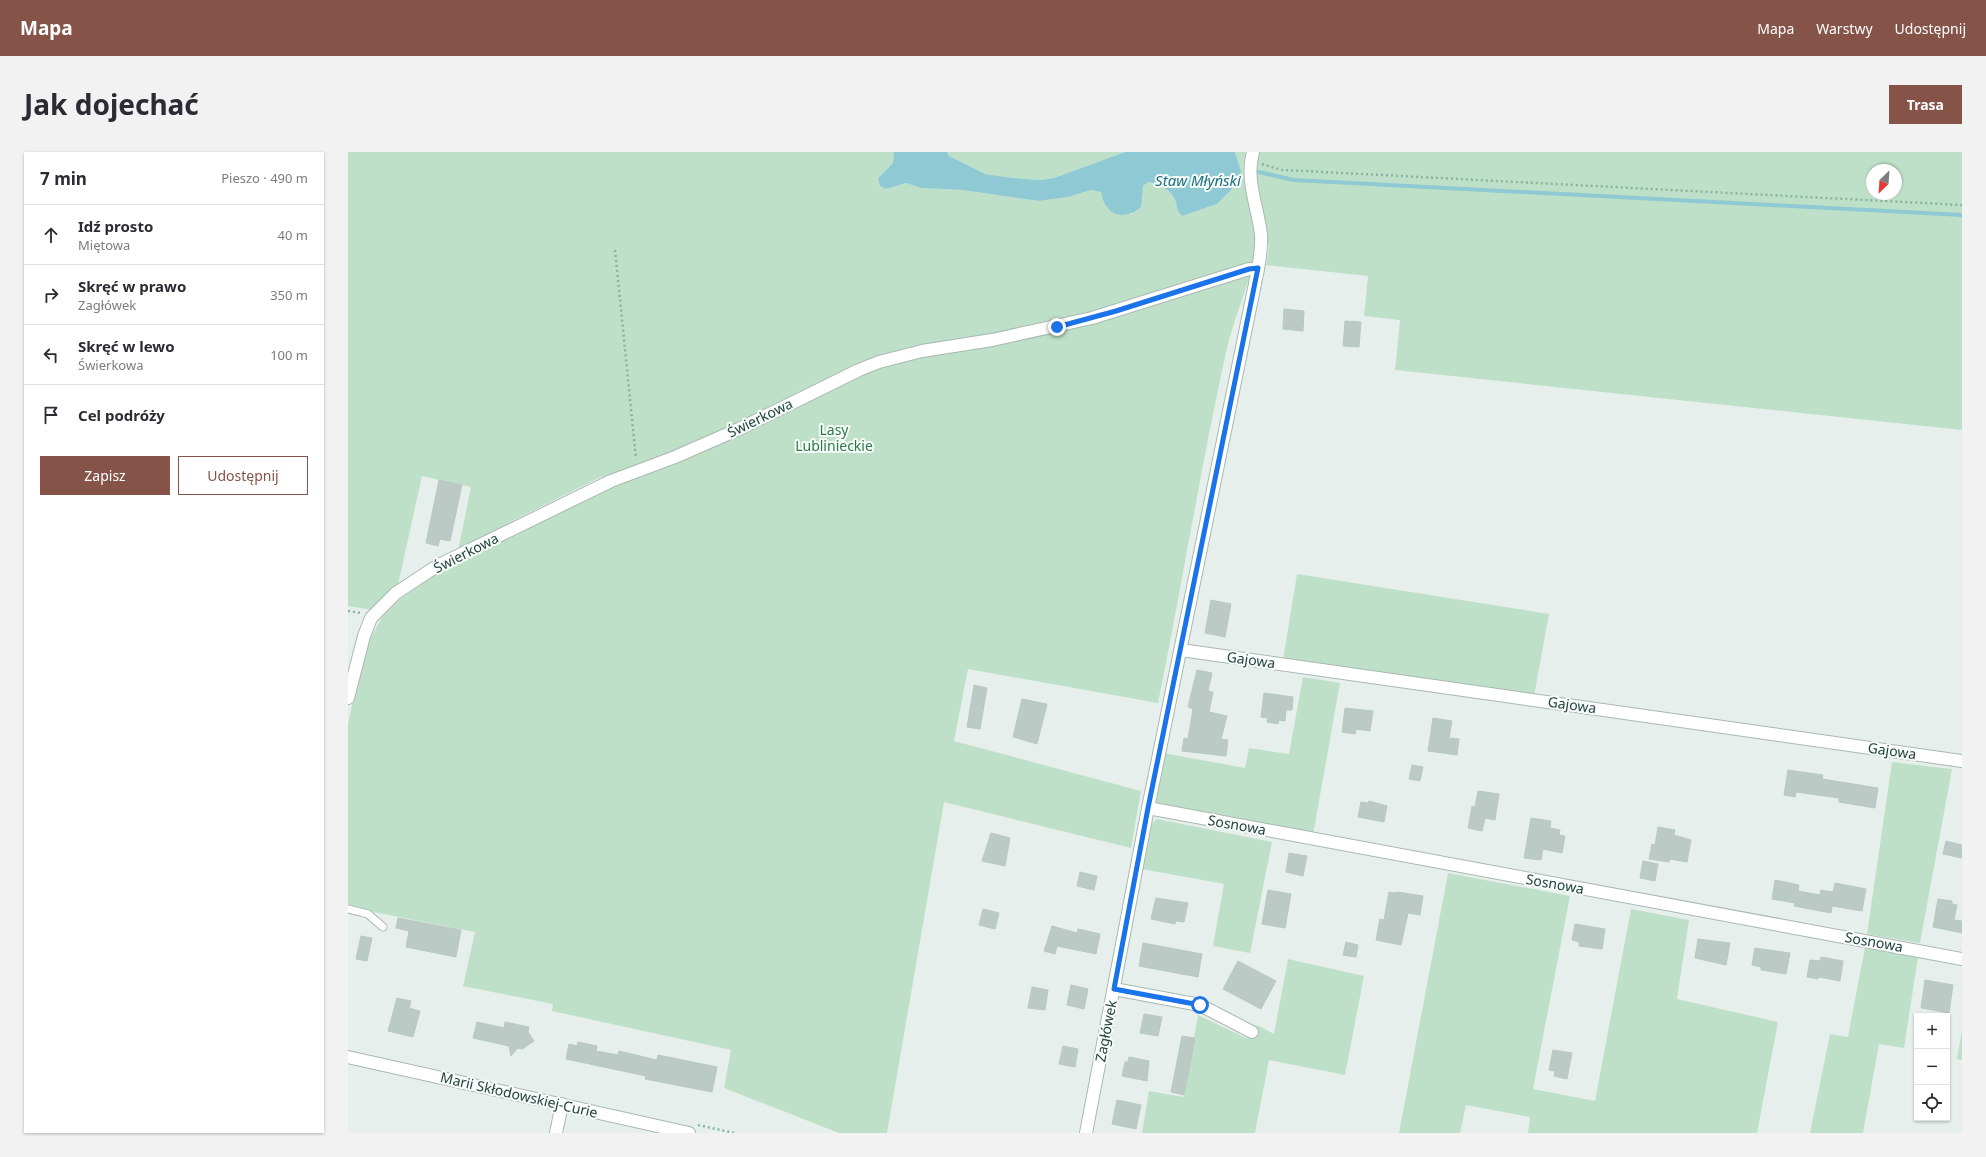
<!DOCTYPE html>
<html lang="pl">
<meta charset="utf-8">
<style>
:root{--surface:#fff;--page:#f2f2f3;--text:#2b2b33;--muted:#7c7c81;--line:#e1e1e2;--accent:#855347}
body{margin:0;font-family:"Noto Sans",sans-serif;background:var(--page);color:var(--text)}
.controls{position:absolute;right:12px;bottom:12px;display:grid;overflow:hidden;border-radius:0px;box-shadow:0 1px 3px #0004}
.controls button{width:36px;height:36px;display:grid;place-items:center;padding:0;border:0;border-bottom:1px solid var(--line);background:var(--surface);color:var(--text);font:20px sans-serif}
.compass{position:absolute;left:1518px;top:12px;width:36px;height:36px;border-radius:50%;background:var(--surface);box-shadow:0 1px 3px #0004;rotate:205deg}
.stop{position:absolute;width:12px;height:12px;margin:-9px;border:3px solid #1a73e8;border-radius:50%;background:#fff}
.stop.end{background:#1a73e8;border-color:#fff;box-shadow:0 1px 4px #0008}
.list{margin:0;padding:0;list-style:none}
h2{display:flex;justify-content:space-between;align-items:center;height:52px;margin:0;padding:0 16px;font-size:17px}
h2 small{font-size:13px;font-weight:400;color:var(--muted)}
.list li{display:grid;grid-template-columns:26px 1fr auto;gap:12px;align-items:center;box-sizing:border-box;height:60px;padding:0 16px;border-top:1px solid var(--line)}
.list b{display:block;font-size:15px;white-space:nowrap}
.list p{margin:0;font-size:13px;white-space:nowrap;color:var(--muted)}
.list em{font-size:13px;font-style:normal;color:var(--muted)}
.actions{display:flex;gap:8px;padding:12px 16px}
.actions a{flex:1;padding:9px 0;border:1px solid var(--accent);border-radius:0px;text-align:center;font-size:14px;color:var(--accent)}
.actions .main{background:var(--accent);color:#fff}
.icon{flex:none;width:22px;height:22px;fill:none;stroke:currentColor;stroke-width:2;stroke-linecap:round;stroke-linejoin:round}
.map{position:relative;flex:none;width:1614px;height:981px;overflow:hidden;border-radius:0px}
header{display:flex;align-items:center;gap:24px;box-sizing:border-box;height:56px;padding:0 20px;background:var(--accent);color:#fff}
header strong{font-size:19px}
nav{display:flex;gap:22px;margin-inline-start:auto;font-size:14px}
.intro{display:flex;align-items:center;justify-content:space-between;box-sizing:border-box;height:96px;padding:0 24px}
h1{margin:0;font-size:28px}
.button{padding:10px 18px;border-radius:0px;background:var(--accent);color:#fff;font-size:14px;font-weight:700}
main{display:flex;gap:24px;padding:0 24px}
aside{flex:1;background:var(--surface);border-radius:0px;box-shadow:0 1px 3px #0004}
.map>svg:first-child{display:block}
.green{fill:#bfe0c8;fill-rule:evenodd}
.water{fill:#8ec9d4}
.lines{fill:none;stroke-linecap:round;stroke-linejoin:round}
.stream{stroke:#8ec9d4;stroke-width:4}
.building{fill:#bbcac4;stroke:#b8c9c2}
.service-casing{stroke:#a8b8b2;stroke-width:9}
.minor-casing{stroke:#a8b8b2;stroke-width:14}
.tertiary-casing{stroke:#a8b8b2;stroke-width:14}
.path{stroke:#86b3a5;stroke-width:2.5;stroke-dasharray:2 3;stroke-linecap:butt}
.service{stroke:#fff;stroke-width:7}
.minor{stroke:#fff;stroke-width:12}
.tertiary{stroke:#fff;stroke-width:12}
.route{stroke:#1a73e8;stroke-width:5}
.labels{text-anchor:middle;stroke-width:4;stroke-linejoin:round;paint-order:stroke}
.street-label{font-size:14px;fill:#24423a;stroke:#f7fbf9}
.park-label{font-size:14px;fill:#2d7a4b;stroke:#f7fbf9}
.water-label{font-size:15px;font-style:italic;fill:#1c6f80;stroke:#f7fbf9}
</style>
<header>
<strong>Mapa</strong>
<nav><a>Mapa</a><a>Warstwy</a><a>Udostępnij</a></nav>
</header>
<div class="intro"><h1>Jak dojechać</h1><a class="button">Trasa</a></div>
<main>
<aside>
<h2>7 min<small>Pieszo · 490 m</small></h2>
<ul class="list">
<li><svg class="icon" aria-label="ahead" viewBox="0 0 24 24"><path d="M12 20V5M6 11l6-6 6 6"/></svg><div><b>Idź prosto</b><p>Miętowa</p></div><em>40 m</em></li>
<li><svg class="icon" aria-label="right" viewBox="0 0 24 24"><path d="M7 20v-9h11M14 6l5 5-5 5"/></svg><div><b>Skręć w prawo</b><p>Zagłówek</p></div><em>350 m</em></li>
<li><svg class="icon" aria-label="left" viewBox="0 0 24 24"><path d="M17 20v-9H6M10 6l-5 5 5 5"/></svg><div><b>Skręć w lewo</b><p>Świerkowa</p></div><em>100 m</em></li>
<li><svg class="icon" aria-label="arrive" viewBox="0 0 24 24"><path d="M6 21V4h12l-3 4 3 4H6"/></svg><div><b>Cel podróży</b></div></li>
</ul>
<div class="actions"><a class="main">Zapisz</a><a>Udostępnij</a></div>
</aside>
<div class="map">
<svg width="1614" height="981" viewBox="0 0 1614 981">
<rect width="100%" height="100%" fill="#e6efeb"/>
<path class="green" d="M0,0H546L545,11L530,26L538,37L558,31L573,36L614,38L691,49L720,45L743,38L753,40C760,59 763,63 784,62L795,34L801,30C810,32 820,36 825,44C830,51 827,58 834,64L869,52L883,38L891,28L893,19L887,0H898C886,36 915,67 908,100C901,133 887,163 879,196C853,313 834,433 810,551L620,517L606,589L793,639L783,696L596,650L539,981H491L376,936L383,898L204,859L205,852L115,834L127,780L0,755V572L16,498L34,465L51,448L91,420L252,341L255,324L162,370L110,399L123,335L74,324L50,433L24,458L0,454Z
M599,0H777L706,26L693,28L664,26L637,22L601,4Z
M904,0H1614V278L1047,218L1052,168L1016,164L1020,124L918,113L921,96ZM1524,18H1548V42H1524Z
M949,422L1201,462L1186,544L935,508Z
M955,525L992,531L965,683L812,655L807,647L815,601L897,616L901,596L941,602Z
M1544,610L1604,617L1572,791L1519,782Z
M809,667L924,690L902,801L865,794L876,732L794,717L801,674Z
M1100,721L1222,744L1185,937L1247,949L1283,757L1341,768L1329,847L1430,870L1409,981H1180L1182,965L1118,953L1112,981H1051Z
M1517,795L1570,805L1556,896L1531,892L1515,981H1462L1482,882L1500,885Z
M940,807L1016,824L997,923L921,908L907,981H794L801,939L836,945L850,863L898,886H906L909,873L926,882Z
M1614,878V908L1609,907Z"/>
<path class="water" d="M546,0H599L601,4L637,22L665,26L693,28L706,26L777,0H887L893,19L891,28L883,38L869,52L834,64C827,58 830,51 825,44C820,36 810,32 801,30L795,34L793,55C784,63 768,68 759,55C756,52 754,45 753,40L743,38L720,45L691,49L614,38L573,36L558,31L538,37L532,34L530,26L545,11Z"/>
<g class="lines">
<path class="stream" d="M906,19L946,28L1614,63"/>
</g>
<path class="building" d="M936,157L956,159L955,179L935,177Z
M997,169L1013,170L1011,195L995,194Z
M91,328L114,333L102,389L92,387L90,394L78,391Z
M863,448L883,452L877,485L857,481Z
M849,518L864,521L860,539L865,540L861,560L879,564L873,587L880,588L878,604L834,599L836,586L840,587L845,557L840,555Z
M626,533L639,536L632,577L619,575Z
M916,541L945,545L944,558H938L937,569L931,568L930,572L919,570L920,566L913,565Z
M674,547L699,552L689,592L665,585Z
M997,556L1025,559L1022,579L1008,577L1007,582L994,580Z
M1085,566L1104,569L1101,586L1111,587L1109,603L1080,599Z
M1064,613L1075,615L1072,629L1061,627Z
M1440,618L1475,623L1474,627L1530,636L1527,656L1491,650V646L1448,640L1447,645L1436,643Z
M1130,639L1151,642L1147,668L1137,666L1134,679L1120,676L1124,654L1127,655Z
M1021,649L1039,654L1036,670L1010,665L1013,650L1020,651Z
M1183,666L1203,669L1202,676L1212,678L1211,683L1217,684L1214,701L1195,697L1193,708L1176,706Z
M1310,675L1327,678L1326,683L1343,688L1339,710L1322,707L1321,710L1301,707L1304,692L1307,693Z
M643,681L662,686L657,714L634,709Z
M1598,689L1614,693V706L1595,702Z
M941,701L959,704L955,724L938,720Z
M1295,709L1310,712L1307,729L1292,726Z
M732,720L749,724L746,738L729,734Z
M1427,728L1451,733L1450,739L1472,743L1473,738L1485,740L1487,731L1518,737L1514,759L1484,754L1483,761L1446,754L1447,751L1424,747Z
M920,738L943,742L937,776L914,772Z
M1041,740L1048,741L1049,740L1075,744L1072,763L1060,761L1053,793L1028,788L1032,767L1036,768Z
M808,746L840,751L836,770L828,769L827,772L803,767Z
M1590,747L1604,749V752L1609,753L1606,768L1614,769V781L1585,775Z
M635,757L651,761L647,777L631,773Z
M50,766L113,778L108,805L58,795L61,779L48,776Z
M1227,772L1257,777L1254,797L1231,794V790L1224,788Z
M704,774L729,781L730,777L752,782L748,802L709,794L707,802L696,799Z
M13,784L24,786L19,809L8,807Z
M1350,787L1382,791L1378,813L1347,806Z
M998,790L1010,793L1008,805L995,803Z
M795,791L854,802L850,825L791,814Z
M1407,796L1442,801L1438,822L1413,818V815L1404,813Z
M1473,805L1495,809L1492,829L1471,825L1470,827L1459,825L1462,808L1472,809Z
M890,809L928,829L913,857L875,837Z
M1577,828L1605,833L1601,861L1573,856Z
M723,833L740,837L736,857L719,853Z
M684,835L700,838L697,858L680,856Z
M49,846L63,849L61,856L72,859L65,885L40,879Z
M796,862L814,865L810,884L792,881Z
M129,870L156,876L157,870L181,875L180,880L186,889L174,897L170,896L163,904L161,894L125,886Z
M834,884L847,886L836,943L823,940Z
M230,890L249,894L248,899L270,903L271,899L309,908L310,903L369,915L364,940L297,927L298,924L218,907L221,892L229,894Z
M715,894L730,897L727,915L711,912Z
M1205,898L1224,901L1219,927L1206,924L1207,919L1201,918Z
M781,905L801,909L799,929L774,924L777,910H780Z
M769,948L793,953L788,977L764,972Z"/>
<g class="lines">
<g class="service-casing">
<path id="service" d="M0,757L20,762L35,775"/>
</g>
<g class="minor-casing">
<path id="minor" d="M833,498L1614,609
M0,546L16,484L23,466L48,441L89,414L263,329L327,305L391,277L511,218L531,210L574,199L644,188L744,166L901,117H910
M800,656L1614,807
M766,837L852,853L904,880
M208,981L214,952
M738,981L800,656L910,117C912,105 914,94 913,83C910,55 897,28 905,0"/>
</g>
<g class="tertiary-casing">
<path id="tertiary" d="M0,905L341,981"/>
</g>
<path class="path" d="M914,12L934,18L956,19L1614,53
M267,98L288,307
M0,459L13,461
M350,973L386,981"/>
<use href="#service" class="service"/>
<use href="#minor" class="minor"/>
<use href="#tertiary" class="tertiary"/>
</g>
<g class="lines">
<path class="route" d="M709,175L768,159L901,117L910,116L800,656L766,837L852,853"/>
</g>
<g class="labels">
<g class="street-label">
<text transform="translate(412 266) rotate(-26)" y="5">Świerkowa</text>
<text transform="translate(118 401) rotate(-27)" y="5">Świerkowa</text>
<text transform="translate(903 508) rotate(8)" y="5">Gajowa</text>
<text transform="translate(1224 553) rotate(8)" y="5">Gajowa</text>
<text transform="translate(1544 599) rotate(8)" y="5">Gajowa</text>
<text transform="translate(889 673) rotate(10)" y="5">Sosnowa</text>
<text transform="translate(1207 732) rotate(10)" y="5">Sosnowa</text>
<text transform="translate(1526 790) rotate(10)" y="5">Sosnowa</text>
<text transform="translate(758 879) rotate(-79)" y="5">Zagłówek</text>
<text transform="translate(171 943) rotate(13)" y="5">Marii Skłodowskiej-Curie</text>
</g>
<g class="park-label">
<text x="486" y="283">Lasy<tspan x="486" dy="16">Lublinieckie</tspan></text>
</g>
<g class="water-label">
<text x="850" y="34">Staw Młyński</text>
</g>
</g>
</svg>
<div class="controls">
<button>+</button>
<button>−</button>
<button><svg class="icon" aria-label="locate" viewBox="0 0 24 24"><circle cx="12" cy="12" r="6"/><path d="M12 2v4M12 18v4M2 12h4M18 12h4"/></svg></button>
</div>
<svg class="compass" viewBox="-18 -18 36 36"><path d="M0-13l5 13h-10z" fill="#e53935"/><path d="M0 13l5-13h-10z" fill="#7c7c81"/></svg>
<div class="stop" style="left:852px;top:853px"></div>
<div class="stop end" style="left:709px;top:175px"></div>
</div>
</main>
